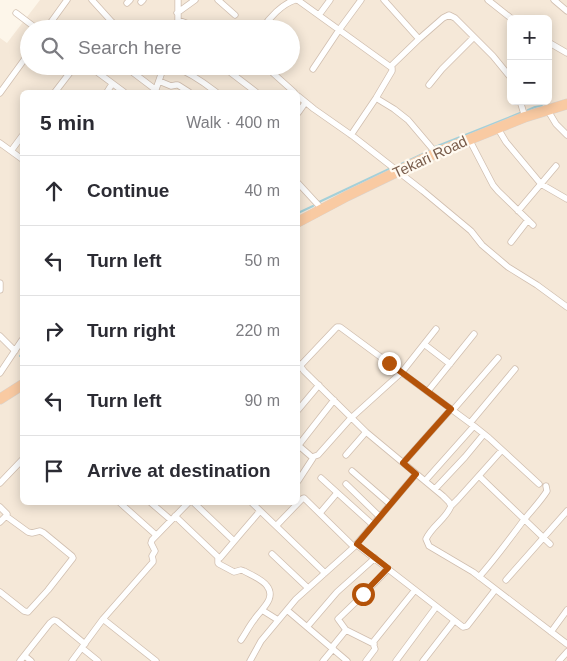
<!DOCTYPE html>
<meta charset="utf-8">
<style>
:root{--surface:#fff;--page:#f7f7f7;--text:#2b2b33;--muted:#7c7c81;--line:#e1e1e2}
body{margin:0;font-family:Helvetica,sans-serif;background:var(--page);color:var(--text)}
.controls{position:absolute;right:15px;top:15px;display:grid;overflow:hidden;border-radius:8px;box-shadow:0 2px 12px #0003}
.controls button{width:45px;height:45px;display:grid;place-items:center;padding:0;border:0;border-bottom:1px solid var(--line);background:var(--surface);color:var(--text);font:25px sans-serif}
.stop{position:absolute;width:15px;height:15px;margin:-11px;border:4px solid #b45309;border-radius:50%;background:#fff}
.stop.end{background:#b45309;border-color:#fff;box-shadow:0 1px 5px #0008}
.list{margin:0;padding:0;list-style:none}
h2{display:flex;justify-content:space-between;align-items:center;height:65px;margin:0;padding:0 20px;font-size:21px}
h2 small{font-size:16px;font-weight:400;color:var(--muted)}
.list li{display:grid;grid-template-columns:32px 1fr auto;gap:15px;align-items:center;box-sizing:border-box;height:70px;padding:0 20px;border-top:1px solid var(--line)}
.list b{display:block;font-size:19px;white-space:nowrap}
.list em{font-size:16px;font-style:normal;color:var(--muted)}
.icon{flex:none;width:28px;height:28px;fill:none;stroke:currentColor;stroke-width:2;stroke-linecap:round;stroke-linejoin:round}
.map{position:relative;flex:none;width:567px;height:661px;overflow:hidden}
.search{position:absolute;background:var(--surface);box-shadow:0 2px 12px #0003;left:20px;top:20px;width:280px;height:55px;display:flex;align-items:center;gap:12px;box-sizing:border-box;padding:0 18px;border-radius:28px;color:var(--muted);font-size:19px}
.panel{position:absolute;background:var(--surface);box-shadow:0 2px 12px #0003;left:20px;top:90px;width:280px;height:415px;border-radius:8px}
.map>svg:first-child{display:block}
.residential{fill:#f5e8d8;fill-rule:evenodd}
.lines{fill:none;stroke-linecap:round;stroke-linejoin:round}
.stream{stroke:#a4d0d9;stroke-width:2}
.minor-casing{stroke:#d0beaf;stroke-width:7}
.trunk-casing{stroke:#d9d2cd;stroke-width:11}
.minor{stroke:#fff;stroke-width:5.5}
.trunk{stroke:#f9caa2;stroke-width:10}
.route{stroke:#b45309;stroke-width:6}
.labels{text-anchor:middle;stroke-width:4.5;stroke-linejoin:round;paint-order:stroke}
.street-label{font-size:15px;fill:#795d4c;stroke:#fffaf1}
</style>
<div class="map">
<svg width="567" height="661" viewBox="0 0 567 661">
<rect width="100%" height="100%" fill="#fdf6ea"/>
<path class="residential" d="M40,0H567V661H0V38L7,43ZM511,19H548V101H511ZM29,29H291V66H29ZM22,92H298V502H22Z"/>
<g class="lines">
<path class="stream" d="M528,110L535,107L542,106
M435,147L520,113
M397,166L429,151
M319,202L389,169
M298,213L313,206
M20,356L22,354"/>
<g class="minor-casing">
<path id="minor" d="M92,0L112,22L117,26L123,27L147,25L169,29
M218,0L235,15
M296,0L299,1L392,68V71L376,98L351,135
M384,0L419,39
M488,0L512,19
M554,0L567,11
M141,2L143,0
M127,3L130,0
M16,13L37,29
M177,13L195,0
M319,15L330,0
M178,20L202,29
M46,29L67,0
M175,29L178,20V0
M262,29C269,18 282,4 295,0
M548,42L567,53
M89,66L124,92
M172,66C189,72 202,81 216,92
M222,66L256,92
M265,66L294,92
M391,66L419,39L443,18L449,15L455,18L493,56L511,78
M127,68L156,90
M313,69L339,30L361,0
M159,81L171,86L176,85H178L189,92
M429,85L442,69L474,37
M55,92L75,66
M107,92L112,84
M155,92L164,66
M0,93L29,53
M298,96L314,109L354,137L423,191L471,231L482,245L508,267L537,285L567,307
M376,98L394,109L408,120L436,153
M520,101L525,117
M547,109L556,124L567,135
M298,113L305,103
M497,127L506,142L541,184L567,199
M469,139L493,185L498,191L533,225
M0,143L22,159
M11,151L22,136
M298,183L322,209
M518,211L556,166
M511,242L528,220
M0,283V290
M0,336L15,351
M424,344L450,364
M298,363L304,371L366,432L443,496L449,502L451,506C446,519 432,526 426,539L429,546L473,572L567,644
M300,366L335,329L337,327H340L474,426L489,438L539,484
M0,373L22,340
M428,391L474,334
M298,410L319,385
M470,423L515,369
M298,445L313,458L298,481
M298,446L334,400
M346,455L366,432
M312,457L318,455L350,419L402,372L436,329
M403,463L451,409L453,410L498,358
M352,471L390,504
M479,476L550,544
M321,478L373,525
M425,481L474,426
M0,483L22,460
M346,484L380,517
M435,489L465,457L484,434
M119,502L156,535
M150,502L171,520
M193,502L234,541
M251,502L325,573
M451,506L458,499L502,450
M0,507L7,514L6,516L0,522
M320,513L337,493
M175,516L217,556L220,558L242,532L260,511
M276,526L302,499L304,498L354,547
M357,545L463,627L467,626L495,590
M272,554L308,588
M218,557V563L219,564L234,572L241,570L244,571C251,575 262,579 267,586C277,599 260,610 254,620C249,626 246,633 241,640
M479,577C495,559 509,540 523,521C531,511 540,502 547,491L546,486
M506,580L567,511
M0,592L24,611L28,612L48,590L73,558L72,556L44,533L40,531L32,533L28,532L6,516
M262,610L278,620
M287,610L347,661
M103,619L156,661
M307,627L337,592L375,558
M551,632L567,610
M374,644L346,630L338,619L363,595L388,569
M82,648L98,661
M25,656L31,661
M20,661L50,623L54,620L57,621L85,644
M72,661L103,619L153,562V560L152,556L155,551L151,543L152,540L189,502
M250,661L261,641L296,599L354,547L416,474
M323,661L333,649V646L346,630
M366,661L375,649L373,643L374,641L415,590
M396,661L436,607
M423,661L454,621
M559,661L567,652"/>
</g>
<g class="trunk-casing">
<path id="trunk" d="M298,222L347,196L436,153L525,117L567,104
M0,399L22,385"/>
</g>
<use href="#minor" class="minor"/>
<use href="#trunk" class="trunk"/>
</g>
<g class="lines">
<path class="route" d="M363,594L388,568L357,544L416,474L403,463L451,409L389,363"/>
</g>
<g class="labels">
<g class="street-label">
<text transform="translate(430 157) rotate(-25)" y="5">Tekari Road</text>
</g>
</g>
</svg>
<div class="controls">
<button>+</button>
<button>−</button>
</div>
<div class="stop" style="left:363px;top:594px"></div>
<div class="stop end" style="left:389px;top:363px"></div>
<div class="search"><svg class="icon" aria-label="search" viewBox="0 0 24 24"><circle cx="10" cy="10" r="6"/><path d="M15 15l6 6"/></svg>Search here</div>
<section class="panel">
<h2>5 min<small>Walk · 400 m</small></h2>
<ul class="list">
<li><svg class="icon" aria-label="ahead" viewBox="0 0 24 24"><path d="M12 20V5M6 11l6-6 6 6"/></svg><div><b>Continue</b></div><em>40 m</em></li>
<li><svg class="icon" aria-label="left" viewBox="0 0 24 24"><path d="M17 20v-9H6M10 6l-5 5 5 5"/></svg><div><b>Turn left</b></div><em>50 m</em></li>
<li><svg class="icon" aria-label="right" viewBox="0 0 24 24"><path d="M7 20v-9h11M14 6l5 5-5 5"/></svg><div><b>Turn right</b></div><em>220 m</em></li>
<li><svg class="icon" aria-label="left" viewBox="0 0 24 24"><path d="M17 20v-9H6M10 6l-5 5 5 5"/></svg><div><b>Turn left</b></div><em>90 m</em></li>
<li><svg class="icon" aria-label="arrive" viewBox="0 0 24 24"><path d="M6 21V4h12l-3 4 3 4H6"/></svg><div><b>Arrive at destination</b></div></li>
</ul>
</section>
</div>
